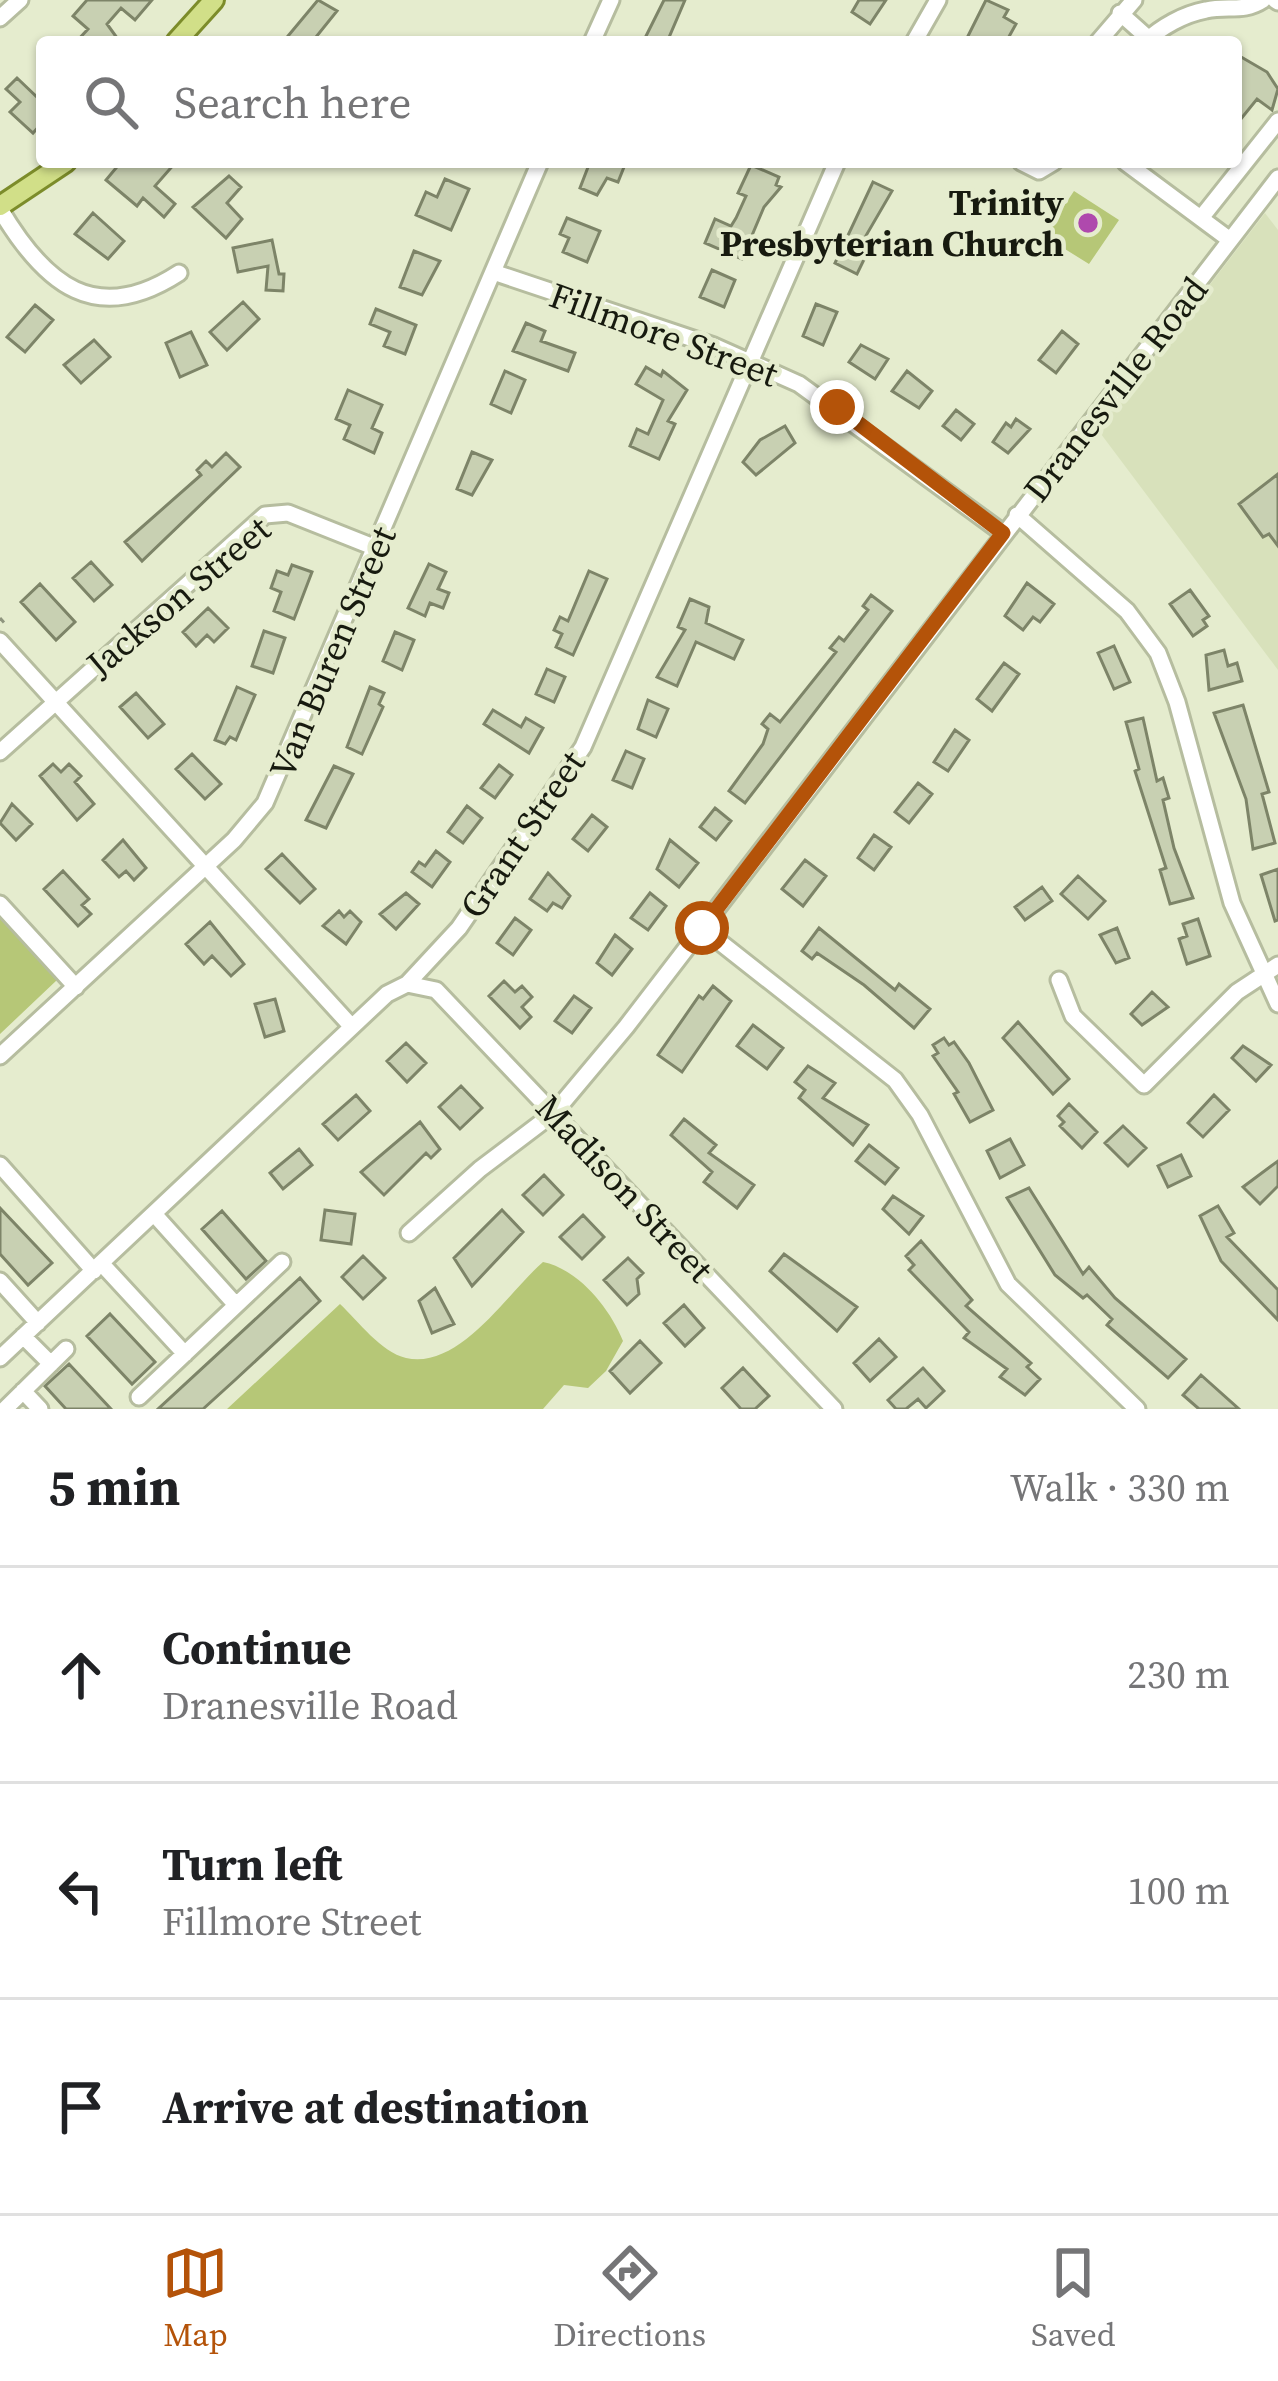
<!DOCTYPE html>
<meta charset="utf-8">
<style>
:root{--surface:#fff;--page:#f2f2f2;--text:#202124;--muted:#757577;--line:#e0e0e0;--accent:#b45309}
body{margin:0;font-family:"Source Serif 4",serif;background:var(--page);color:var(--text)}
.stop{position:absolute;width:36px;height:36px;margin:-27px;border:9px solid #b45309;border-radius:50%;background:#fff}
.stop.end{background:#b45309;border-color:#fff;box-shadow:0 3px 12px #0008}
.list{margin:0;padding:0;list-style:none}
h2{display:flex;justify-content:space-between;align-items:center;height:156px;margin:0;padding:0 48px;font-size:51px}
h2 small{font-size:39px;font-weight:400;color:var(--muted)}
.list li{display:grid;grid-template-columns:78px 1fr auto;gap:36px;align-items:center;box-sizing:border-box;height:216px;padding:0 48px;border-top:3px solid var(--line)}
.list b{display:block;font-size:45px;white-space:nowrap}
.list p{margin:0;font-size:39px;white-space:nowrap;color:var(--muted)}
.list em{font-size:39px;font-style:normal;color:var(--muted)}
.icon{flex:none;width:66px;height:66px;fill:none;stroke:currentColor;stroke-width:2;stroke-linecap:round;stroke-linejoin:round}
.map{position:relative;flex:none;width:1278px;height:1409px;overflow:hidden}
.search{position:absolute;background:var(--surface);box-shadow:0 3px 9px #0004;left:36px;right:36px;top:36px;height:132px;display:flex;align-items:center;gap:30px;box-sizing:border-box;padding:0 42px;border-radius:12px;color:var(--muted);font-size:45px}
.sheet{height:804px;background:var(--surface)}
nav{display:flex;justify-content:space-around;align-items:center;box-sizing:border-box;height:168px;border-top:3px solid var(--line);background:var(--surface);font-size:33px;color:var(--muted)}
nav a{display:grid;justify-items:center;gap:6px}
nav .on{color:var(--accent)}
.map>svg:first-child{display:block}
.built{fill:#d8e1bb}
.green{fill:#b6c777}
.building{fill:#c8d0b2;stroke:#7d8468;stroke-width:3}
.lines{fill:none;stroke-linecap:round;stroke-linejoin:round}
.minor-casing{stroke:#b6bd9f;stroke-width:21}
.major-casing{stroke:#7c8c2a;stroke-width:24}
.path{stroke:#8f957e;stroke-width:3;stroke-dasharray:6 9;stroke-linecap:butt}
.minor{stroke:#fff;stroke-width:15}
.major{stroke:#d1df88;stroke-width:18}
.route{stroke:#b45309;stroke-width:15}
.poi-dot{fill:#af49ad;stroke:#e5ecce;stroke-width:4.5}
.labels{text-anchor:middle;stroke-width:9;stroke-linejoin:round;paint-order:stroke}
.poi-label{font-size:36px;font-weight:bold;fill:#171a0f;stroke:#e5ecce;text-anchor:end}
.street-label{font-size:36px;fill:#171a0f;stroke:#e5ecce}
</style>
<div class="map">
<svg width="1278" height="1409" viewBox="0 0 1278 1409">
<rect width="100%" height="100%" fill="#e5ecce"/>
<path class="built" d="M1265,213L1278,230V670L1098,430Z"/>
<path class="green" d="M1074,191L1119,220L1089,264L1044,236Z
M0,915L57,980L0,1034Z
M543,1262C578,1269 610,1308 623,1341L606,1371L588,1388L564,1385L543,1409H227L340,1304C358,1321 381,1352 406,1358C460,1370 508,1292 543,1262Z"/>
<path class="building" d="M87,0H152L135,20L121,8L107,24L120,42H76L88,29L73,16Z
M318,0L337,11L312,42H283Z
M664,0H685L667,42H654L645,38Z
M859,0H886L870,24L852,12Z
M986,0L1008,10L1004,17L1016,24L1006,42H965Z
M1236,54L1267,72L1278,89L1272,110L1257,99L1236,125Z
M17,78L42,102V123L33,133L10,112L20,102L6,89Z
M121,162H176L155,186L175,204L164,217L143,198L137,206L106,180Z
M590,162H626L618,182L607,178L597,195L580,188Z
M751,165L779,177L776,185L781,187L764,207L742,259L705,243L715,219L731,226L736,218L746,196L738,193Z
M229,176L241,187L227,203L242,219L226,238L193,207Z
M445,179L469,189L451,230L416,215L426,192L437,197Z
M873,182L892,191L864,239L872,243L857,274L835,263Z
M93,213L124,241L108,259L75,234Z
M567,218L600,231L587,262L563,252L569,238L560,234Z
M272,240L279,274H284L283,291L266,290L268,266L238,272L233,248Z
M414,251L440,261L422,295L400,287Z
M712,270L735,280L724,307L700,297Z
M243,302L259,319L227,350L210,332Z
M816,304L837,312L823,345L803,336Z
M35,305L53,320L25,352L7,337Z
M376,309L416,325L405,354L384,346L390,332L370,324Z
M526,323L545,331L541,341L575,353L568,371L513,351Z
M1062,331L1078,344L1056,373L1039,360Z
M191,332L207,365L180,377L166,343Z
M94,340L110,357L81,383L64,365Z
M861,345L888,359L875,379L849,362Z
M646,367L661,376L663,371L687,390L668,421L675,424L659,459L630,446L637,429L648,434L663,400L636,384Z
M505,371L525,380L511,413L491,404Z
M907,371L932,391L919,408L892,391Z
M348,390L382,405L372,428L382,433L374,453L344,439L350,425L336,419Z
M956,410L974,424L961,440L943,426Z
M1016,419L1030,429L1008,453L993,442L1006,423L1011,427Z
M785,426L795,443L756,475L743,462L760,440Z
M472,452L492,460L472,495L457,489Z
M226,453L240,467L142,561L125,542L201,475L197,470L206,461L212,467Z
M1278,474V546L1269,534L1263,537L1239,504Z
M91,562L112,585L94,601L73,578Z
M429,564L446,572L438,589L449,593L443,608L430,603L425,616L408,608Z
M292,565L312,572L294,619L274,611L281,592L271,588L277,571L288,575Z
M589,571L607,579L573,655L556,647L562,634L554,630L560,617L568,621Z
M1027,583L1054,604L1040,622L1033,617L1023,630L1005,616Z
M40,584L75,622L56,640L21,602Z
M1190,590L1209,616L1203,620L1207,626L1193,636L1170,604Z
M871,595L892,611L745,803L729,791L763,744L768,729L762,724L770,714L780,722L836,652L830,648L839,637L844,641L868,610L863,606Z
M690,599L709,607L706,623L743,640L734,659L696,642L677,686L657,677L685,630L678,627Z
M208,608L228,628L214,642L207,635L196,646L183,632Z
M264,631L285,638L273,673L252,666Z
M395,632L414,640L402,670L383,661Z
M1114,646L1130,682L1114,689L1098,653Z
M1224,650L1228,666L1237,663L1242,681L1209,690L1206,655Z
M1004,663L1019,674L992,711L977,699Z
M547,669L565,677L554,702L536,694Z
M237,687L255,695L236,740L230,737L225,744L215,740Z
M370,687L384,693L379,704L383,707L362,754L347,747Z
M136,693L164,724L148,738L120,707Z
M648,700L668,709L656,737L638,729Z
M1243,705L1269,792L1262,794L1275,843L1253,849L1246,799L1214,713Z
M493,710L521,727L526,718L543,728L529,753L484,724Z
M1143,718L1157,781L1163,778L1169,798L1163,800L1174,848L1193,898L1170,904L1160,870L1166,868L1135,771L1139,769L1126,722Z
M955,730L969,740L948,771L934,762Z
M626,751L644,759L632,788L613,780Z
M192,754L221,784L205,799L176,769Z
M53,764L61,772L69,764L81,776L75,782L94,804L77,820L40,776Z
M499,765L512,775L495,798L481,788Z
M334,766L353,774L326,828L306,820Z
M918,783L932,794L909,823L895,812Z
M12,804L32,824L16,840L0,823Z
M467,806L482,818L463,843L448,832Z
M715,808L731,821L716,840L700,827Z
M592,815L607,827L588,851L573,839Z
M874,835L891,847L874,870L858,858Z
M123,840L146,868L134,880L126,871L119,877L103,860Z
M670,840L698,863L679,887L657,869Z
M436,851L450,862L432,887L412,872L419,862L425,866Z
M282,854L315,889L300,903L266,869Z
M805,860L826,876L803,906L782,889Z
M1278,869V920L1275,921L1261,875Z
M63,871L89,899L82,905L91,914L78,926L44,889Z
M548,873L570,896L562,908L553,903L547,911L530,899Z
M1078,876L1105,901L1088,919L1061,894Z
M1042,887L1052,901L1025,920L1015,907Z
M406,893L419,904L396,929L380,914Z
M650,893L666,906L648,930L631,918Z
M339,911L344,917L350,911L361,922L346,944L323,926Z
M515,918L531,930L513,955L497,943Z
M1198,919L1210,956L1187,964L1179,939L1187,936L1183,924Z
M210,922L244,964L231,976L212,956L204,964L186,944Z
M819,928L895,990L899,984L930,1009L914,1028L864,985L817,953L812,959L802,951Z
M1117,928L1129,958L1116,963L1100,935Z
M615,935L632,949L612,975L597,963Z
M504,981L515,992L522,986L532,997L522,1007L531,1017L520,1028L489,996Z
M713,986L731,1001L682,1072L658,1055L699,996L703,999Z
M1152,992L1168,1007L1142,1025L1131,1014Z
M574,996L591,1008L572,1033L555,1021Z
M275,999L284,1031L265,1037L255,1004Z
M1018,1022L1069,1079L1053,1094L1003,1038Z
M753,1025L783,1048L767,1069L737,1046Z
M944,1038L949,1045L954,1042L969,1063L993,1110L970,1122L954,1094L958,1092L933,1056L938,1053L933,1045Z
M406,1043L426,1063L407,1082L387,1061Z
M1243,1046L1271,1065L1256,1081L1232,1058Z
M808,1066L835,1083L823,1098L868,1125L853,1145L799,1098L805,1090L795,1082Z
M461,1086L482,1108L460,1129L439,1107Z
M356,1095L370,1111L338,1140L323,1124Z
M1214,1095L1229,1110L1203,1137L1188,1123Z
M1069,1104L1097,1132L1082,1148L1060,1126L1064,1122L1058,1116Z
M684,1119L716,1145L709,1153L754,1185L737,1208L704,1182L712,1172L671,1135Z
M420,1122L440,1149L431,1158L426,1153L384,1195L361,1172Z
M1123,1126L1146,1148L1128,1166L1105,1143Z
M1010,1139L1024,1165L1000,1178L987,1151Z
M869,1145L898,1168L885,1184L856,1161Z
M299,1149L312,1165L283,1189L270,1173Z
M1181,1155L1191,1176L1168,1187L1158,1166Z
M1278,1161V1186L1260,1204L1243,1187Z
M544,1175L563,1195L543,1215L523,1195Z
M1029,1188L1083,1274L1089,1267L1115,1298L1186,1359L1168,1378L1107,1325L1112,1319L1087,1295L1083,1298L1055,1275L1007,1198Z
M893,1196L923,1216L909,1234L883,1209Z
M1218,1206L1234,1233L1227,1237L1278,1290V1320L1221,1261L1200,1216Z
M0,1208L52,1263L28,1285L0,1254Z
M325,1210L355,1214L351,1244L321,1240Z
M502,1210L523,1232L472,1286L454,1258Z
M222,1211L266,1261L246,1279L202,1229Z
M583,1215L604,1237L582,1259L560,1237Z
M921,1241L972,1300L966,1306L1031,1363L1027,1367L1040,1379L1025,1395L1000,1377L1007,1369L964,1338L969,1332L909,1270L914,1265L906,1256Z
M784,1254L857,1307L837,1331L770,1271Z
M363,1256L385,1278L363,1299L342,1277Z
M628,1258L643,1273L637,1279L639,1294L627,1305L604,1280Z
M300,1278L320,1301L235,1380L203,1409H158Z
M435,1288L454,1324L432,1333L419,1301Z
M684,1305L704,1328L685,1346L664,1323Z
M110,1314L155,1362L132,1384L87,1336Z
M879,1339L896,1357L870,1381L854,1363Z
M640,1341L661,1363L630,1393L610,1371Z
M69,1364L111,1409H66L45,1386Z
M743,1368L769,1396L755,1409H741L722,1388Z
M923,1368L944,1391L926,1408L918,1399L906,1409H896L888,1400Z
M1201,1375L1239,1409H1199L1183,1395Z"/>
<g class="lines">
<g class="minor-casing">
<path id="minor" d="M1275,0L1278,2
M1120,13L1148,38
M0,18L20,0
M592,42L611,0
M914,42L938,0
M1098,42L1134,0
M1145,42C1161,27 1184,14 1206,10C1228,5 1243,13 1263,0
M1021,162L1039,171L1054,162
M1125,162L1230,240
M0,209C45,285 96,327 179,273
M1201,218L1278,121
M493,272L714,346L799,384L1003,533
M1017,515L1127,611L1158,653L1177,702L1232,903L1278,1004
M0,641L352,1027
M0,752L265,515L288,513L376,548
M0,904L76,987
M702,928L895,1080L920,1115L1008,1284L1137,1409
M1059,980L1073,1016L1144,1085L1237,992L1278,965
M407,984L436,990L834,1409
M0,1056L234,840L265,803L540,162
M0,1165L94,1271
M155,1215L236,1305
M409,1233L480,1169L554,1113L626,1027L1278,178
M102,1264L185,1354
M0,1281L38,1323
M23,1336L51,1364
M0,1358L387,994L407,984L459,928L583,747L837,162
M23,1391L40,1409
M139,1397L282,1262
M5,1409L66,1349"/>
</g>
<g class="major-casing">
<path id="major" d="M176,42L214,0
M0,206L66,162"/>
</g>
<path class="path" d="M0,618L7,626"/>
<use href="#minor" class="minor"/>
<use href="#major" class="major"/>
</g>
<g class="lines">
<path class="route" d="M702,928L1003,533L837,407"/>
</g>
<circle class="poi-dot" cx="1088" cy="223" r="12"/>
<g class="labels">
<g class="poi-label">
<text x="1064" y="215">Trinity<tspan x="1064" dy="41">Presbyterian Church</tspan></text>
</g>
<g class="street-label">
<text transform="translate(664 334) rotate(20)" y="13">Fillmore Street</text>
<text transform="translate(1115 389) rotate(-52)" y="13">Dranesville Road</text>
<text transform="translate(178 596) rotate(-40)" y="13">Jackson Street</text>
<text transform="translate(332 652) rotate(-67)" y="13">Van Buren Street</text>
<text transform="translate(522 834) rotate(-56)" y="13">Grant Street</text>
<text transform="translate(625 1188) rotate(47)" y="13">Madison Street</text>
</g>
</g>
</svg>
<div class="stop" style="left:702px;top:928px"></div>
<div class="stop end" style="left:837px;top:407px"></div>
<div class="search"><svg class="icon" aria-label="search" viewBox="0 0 24 24"><circle cx="10" cy="10" r="6"/><path d="M15 15l6 6"/></svg>Search here</div>
</div>
<section class="sheet">
<h2>5 min<small>Walk · 330 m</small></h2>
<ul class="list">
<li><svg class="icon" aria-label="ahead" viewBox="0 0 24 24"><path d="M12 20V5M6 11l6-6 6 6"/></svg><div><b>Continue</b><p>Dranesville Road</p></div><em>230 m</em></li>
<li><svg class="icon" aria-label="left" viewBox="0 0 24 24"><path d="M17 20v-9H6M10 6l-5 5 5 5"/></svg><div><b>Turn left</b><p>Fillmore Street</p></div><em>100 m</em></li>
<li><svg class="icon" aria-label="arrive" viewBox="0 0 24 24"><path d="M6 21V4h12l-3 4 3 4H6"/></svg><div><b>Arrive at destination</b></div></li>
</ul>
</section>
<nav>
<a class="on"><svg class="icon" aria-label="map" viewBox="0 0 24 24"><path d="M3 6l6-2 6 2 6-2v14l-6 2-6-2-6 2zM9 4v14M15 6v14"/></svg>Map</a>
<a><svg class="icon" aria-label="directions" viewBox="0 0 24 24"><path d="M12 3l9 9-9 9-9-9zM9 14v-3h6M13 9l2 2-2 2"/></svg>Directions</a>
<a><svg class="icon" aria-label="saved" viewBox="0 0 24 24"><path d="M7 4h10v16l-5-4-5 4z"/></svg>Saved</a>
</nav>
